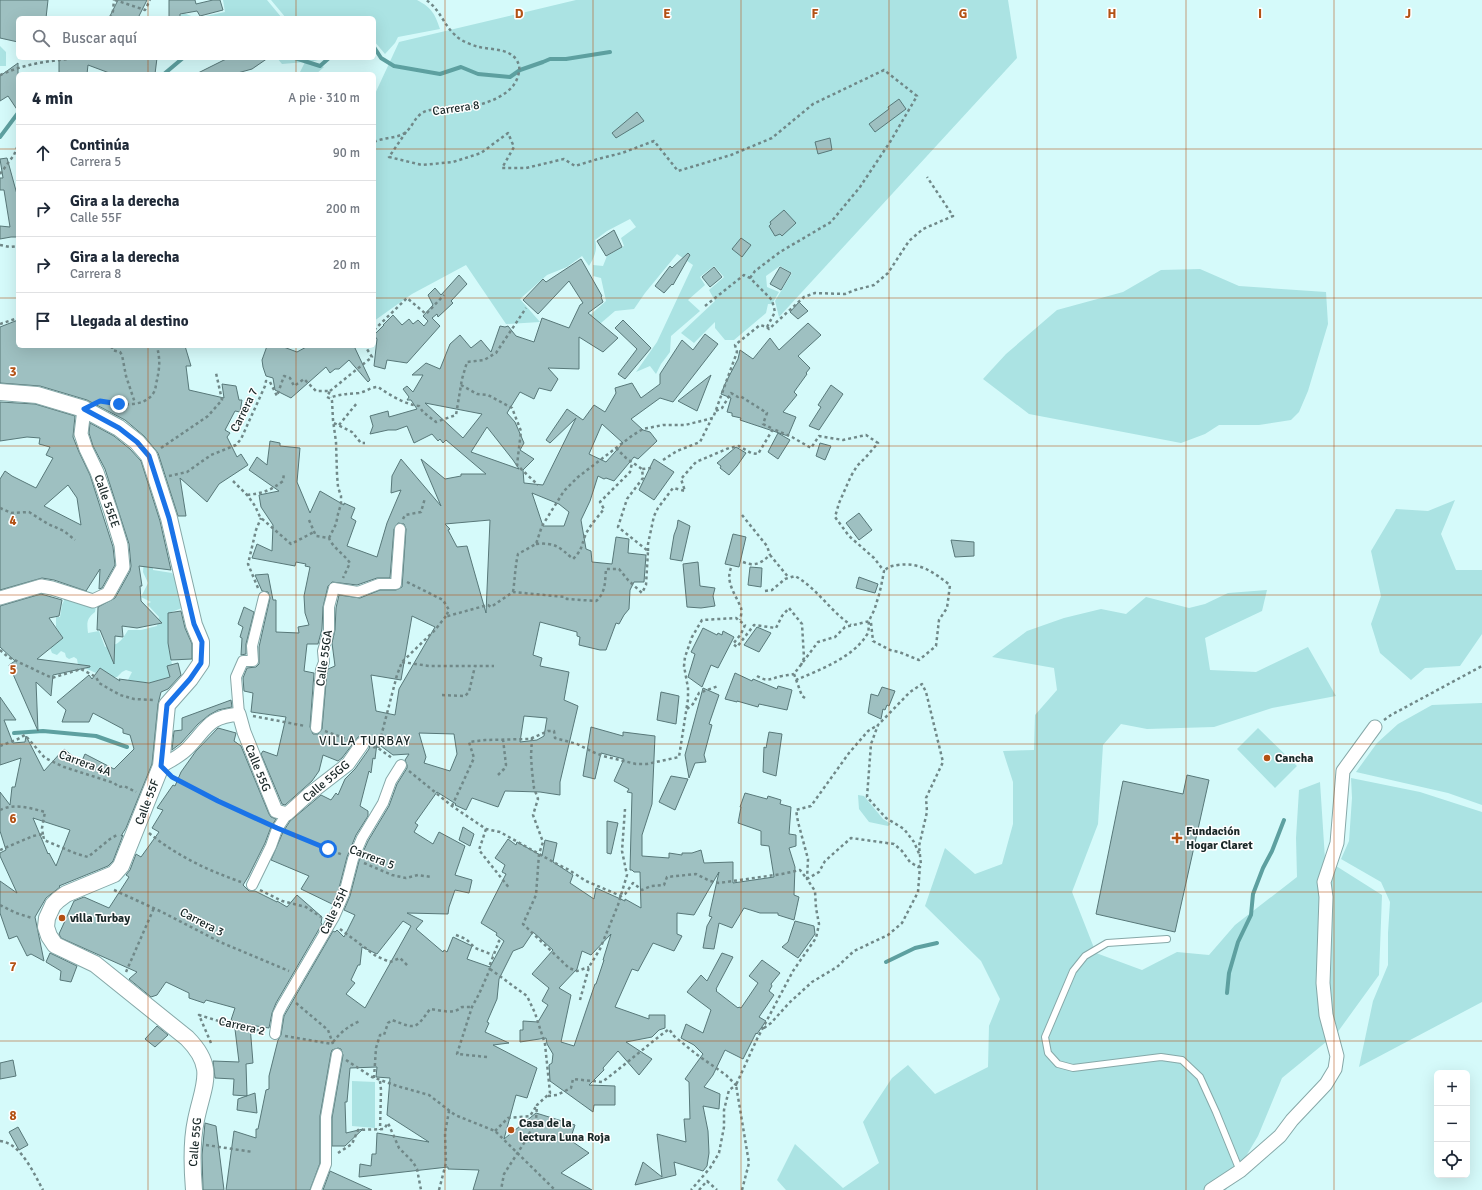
<!DOCTYPE html>
<html lang="es">
<meta charset="utf-8">
<style>
:root{--surface:#fff;--page:#f6f6f7;--text:#1f2937;--muted:#747a83;--line:#e0e1e3}
body{margin:0;font-family:Signika,sans-serif;background:var(--page);color:var(--text)}
.controls{position:absolute;right:12px;bottom:12px;display:grid;overflow:hidden;border-radius:6px;box-shadow:0 4px 16px #0002}
.controls button{width:36px;height:36px;display:grid;place-items:center;padding:0;border:0;border-bottom:1px solid var(--line);background:var(--surface);color:var(--text);font:20px sans-serif}
.stop{position:absolute;width:12px;height:12px;margin:-9px;border:3px solid #1a73e8;border-radius:50%;background:#fff}
.stop.end{background:#1a73e8;border-color:#fff;box-shadow:0 1px 4px #0008}
.list{margin:0;padding:0;list-style:none}
h2{display:flex;justify-content:space-between;align-items:center;height:52px;margin:0;padding:0 16px;font-size:17px}
h2 small{font-size:13px;font-weight:400;color:var(--muted)}
.list li{display:grid;grid-template-columns:26px 1fr auto;gap:12px;align-items:center;box-sizing:border-box;height:56px;padding:0 16px;border-top:1px solid var(--line)}
.list b{display:block;font-size:15px;white-space:nowrap}
.list p{margin:0;font-size:13px;white-space:nowrap;color:var(--muted)}
.list em{font-size:13px;font-style:normal;color:var(--muted)}
.icon{flex:none;width:22px;height:22px;fill:none;stroke:currentColor;stroke-width:2;stroke-linecap:round;stroke-linejoin:round}
.map{position:relative;flex:none;width:1482px;height:1190px;overflow:hidden}
.search{position:absolute;background:var(--surface);box-shadow:0 4px 16px #0002;left:16px;top:16px;width:360px;height:44px;display:flex;align-items:center;gap:10px;box-sizing:border-box;padding:0 14px;border-radius:6px;color:var(--muted);font-size:15px}
.panel{position:absolute;background:var(--surface);box-shadow:0 4px 16px #0002;left:16px;top:72px;width:360px;height:276px;border-radius:6px}
.map>svg:first-child{display:block}
.green{fill:#abe3e3}
.lines{fill:none;stroke-linecap:round;stroke-linejoin:round}
.stream{stroke:#5da0a0;stroke-width:4}
.building{fill:#9ec0c1;stroke:#587879;fill-rule:evenodd}
.service-casing{stroke:#86a8a8;stroke-width:8}
.pedestrian-casing{stroke:#86a8a8;stroke-width:12}
.minor-casing{stroke:#86a8a8;stroke-width:15}
.tertiary-casing{stroke:#86a8a8;stroke-width:18}
.path{stroke:#708888;stroke-width:2.5;stroke-dasharray:3 3;stroke-linecap:butt}
.service{stroke:#fff;stroke-width:6}
.pedestrian{stroke:#fff;stroke-width:10}
.minor{stroke:#fff;stroke-width:13}
.tertiary{stroke:#fff;stroke-width:16}
.route{stroke:#1a73e8;stroke-width:5}
.grid{fill:none;stroke:#b35114;stroke-width:1;stroke-opacity:0.55}
.poi-dot{fill:#b35114;stroke:#fff;stroke-width:1.5}
.labels{text-anchor:middle;stroke-width:3;stroke-linejoin:round;paint-order:stroke}
.street-label{font-size:12px;fill:#192727;stroke:#fff}
.poi-label{font-size:12px;font-weight:bold;fill:#192727;stroke:#fff;text-anchor:start}
.neighbourhood-label{font-size:13px;letter-spacing:1px;fill:#192727;stroke:#fff}
.grid-label{font-size:13px;text-anchor:middle;font-weight:bold;fill:#b35114;stroke:#fff;stroke-width:3;stroke-linejoin:round;paint-order:stroke}
</style>
<div class="map">
<svg width="1482" height="1190" viewBox="0 0 1482 1190">
<rect width="100%" height="100%" fill="#d5fafa"/>
<path class="green" d="M223,0H267L282,18H180L179,16L184,13L196,18L225,12Z
M271,0H417C432,8 435,14 440,29L398,37L395,43L385,54L374,41V18H286Z
M576,0H1008L1017,58L779,317L775,301L792,273L780,266L766,276L767,287L779,292L772,304H768L766,313L734,340H725L715,328V322L694,343L681,333L715,301L709,290L724,277L714,266L700,277L705,285L688,300L700,311L671,336L670,352L661,364L656,374L650,366L636,372L657,342L693,265L677,254L645,293L634,309L615,311L601,323L594,322L589,316L606,301L601,278L593,276V265L603,266L607,256L624,246L621,238L636,227L630,219L607,231L595,240C598,249 594,258 589,266L582,256L567,267L547,275L520,299L540,322L506,324L466,265L412,294L374,321V96L399,42Z
M0,46L6,52V66H0Z
M277,58H316L318,60L310,62L324,67L316,74H299L305,62L282,64Z
M1200,269L1239,286L1326,292L1328,324L1308,391L1299,412L1291,420L1259,425H1219L1205,434L1181,443L1029,414L983,379L1006,354L1057,310L1123,292L1161,270Z
M1455,500L1441,534L1456,570H1482V634L1460,666L1425,668L1411,680L1380,653L1371,624L1381,596L1371,551L1396,509L1428,511Z
M153,550V570L172,573L183,595L178,597L182,608L169,613L168,643L172,665L170,677L149,683L128,680L132,672L126,670L122,672L117,677H113L100,668L96,673L78,665L77,659L74,657L69,659L66,657L65,653L61,651L57,655L52,653L50,648L63,638L56,627V617H60L62,605L66,596L96,606L95,612C86,619 87,623 88,633L99,631L105,647C118,645 121,642 128,630H141L157,626L159,617L147,604L151,602L141,597L148,583L143,572L144,560Z
M1267,590L1262,611L1205,638L1210,670L1256,672L1308,647L1336,696L1272,708L1214,727L1147,729L1121,724L1103,745L1098,824L1072,892L1096,953L1142,970L1177,952L1209,955L1235,925L1297,877L1296,838L1299,790L1320,782L1325,859L1382,895L1379,975L1337,1033L1282,1078L1258,1136L1226,1190H786L777,1180L795,1144L843,1188L879,1163L863,1122L892,1078L908,1065L935,1094L988,1067L989,1026L1000,999L981,961L925,906L945,848L975,874L1002,864L1013,824V782L1003,751L1034,750L1035,715L1057,690L1054,668L992,657L1027,631L1064,618L1101,609L1126,614L1146,597L1189,608L1205,604L1228,593Z
M1482,703V805L1448,793L1356,772L1377,743L1398,724L1432,705Z
M1258,728L1297,766L1275,788L1237,749Z
M1351,778L1420,792L1482,812V1002L1359,1067L1373,1001L1388,965V933L1390,902L1381,882L1341,859L1349,841L1352,798Z
M858,795L864,796L883,819L891,824L888,826L869,822L859,809Z
M352,1081L375,1082V1128L352,1126Z"/>
<g class="lines">
<path class="stream" d="M374,47L381,58L394,66L440,74L461,67L478,74L510,77L520,70L543,62L550,59H566L610,52
M295,58L320,66L329,58
M164,74L183,58
M0,137L18,113
M14,733L43,731L96,736L127,747
M886,962L915,948L937,943
M1227,993L1229,973L1238,942L1251,915L1253,894L1263,868L1272,851L1284,820"/>
</g>
<path class="building" d="M0,0H48L46,18H18V42L0,38Z
M118,0H147L138,18H109Z
M169,0H195L196,4L213,0H220L223,10L200,16L197,11L180,14V18H169Z
M59,58H157L155,74H112L88,65L87,74H59Z
M230,58H268L252,69L234,74H196L224,60Z
M18,63V111L8,96L0,101V76Z
M899,99L906,109L875,132L869,124L889,109L888,107Z
M637,112L644,121L616,138L612,133Z
M830,138L832,150L818,154L815,142Z
M7,158L18,198V237H11L0,239V226L10,227L4,190H0V178H3L0,159Z
M784,210L796,223L782,236L780,234L775,236L769,226L771,224L770,222Z
M614,230L622,247L606,256L597,241Z
M741,238L751,245L742,257L732,249Z
M688,253L690,255L673,285L672,284L664,293L655,286L670,266L672,268Z
M581,259L602,296L601,297L603,302L588,313L618,338L603,352L579,337V369L548,368L558,379L551,391L539,388L534,399L520,392L507,413L515,422L524,443L520,450L534,459L523,470L524,483L543,485L576,418L550,443L546,440L567,409L583,420L594,405L605,412L616,393L615,388L632,383L641,398L660,384V374L682,340L693,350L705,334L718,344L673,402L660,398L631,419L643,430L650,432L657,441L638,459L634,457L614,481L606,478L604,479L598,476L590,501L581,520L586,549L591,551L592,562L612,564L616,537L629,539L628,553L646,555L644,582H634L630,590L629,609L624,615L619,624L616,623L606,650H600L579,645L580,637L577,636V632L540,622L533,655L542,658L540,666L569,672L564,700L578,706L560,782V795L540,792L505,791L498,807L472,798L466,810L455,805L456,804L437,792L415,823L418,825L414,832L433,844L439,832L465,846L455,875L472,880L469,893L455,890L449,907L448,914L407,913L423,921L416,929L443,952L444,950L447,952L453,937L472,946L467,959L490,967L504,941L496,935L497,933L481,923L506,874L502,872L505,865L495,858L508,839L516,845L517,842L542,856L545,840L557,843L553,862L573,875L570,883L594,899L596,888L625,901V899L641,908L640,872H634L632,870H630L632,793L627,792L629,789L614,781L624,759L601,753L595,779L583,776L591,727L623,736V732L655,736L652,804L642,835V856L669,858V853L682,855V853H692L701,850L704,863L733,862V883L774,877L769,846L761,845V831L738,823L741,807H740L745,793L767,799L768,796L781,800L780,804L791,807L789,834L796,835V846L789,848L795,867L794,895L799,897L794,920L778,915V913H760L744,908L732,928L719,923L714,949L703,948L707,926L712,917L709,916L719,872L694,915L677,913V934L682,936L674,951L653,943L638,971L632,969L615,1007L649,1019V1015H665V1028L659,1030L652,1037L626,1042L652,1059L639,1075L618,1051L603,1068L604,1070L589,1085L615,1086V1105H594L593,1112L550,1081L549,1065L552,1063L553,1054L547,1044L546,1038L520,1042V1030H523V1021L538,1022L548,1005L542,1001L549,988L532,974L553,950L533,932L523,947L513,951L499,979L497,999L487,1022L489,1023L485,1032L509,1043L493,1045L537,1068L527,1098L516,1095L504,1139L536,1113L575,1125L570,1140L589,1153L561,1173L592,1190H473L479,1170L448,1169V1167L359,1177L360,1164L371,1166L372,1154H376L377,1133L429,1142L387,1115L390,1078L376,1077L377,1067L350,1068L347,1102H345L346,1133L363,1129L345,1146H332V1118L343,1055L341,1049L338,1048L332,1050L331,1053L320,1116V1163L310,1190H226L234,1131L256,1138V1129H258L266,1090L269,1089V1076L278,1040L281,1035L284,1016L333,931L335,932L337,930L344,937L355,915L344,910L350,896L359,861L368,841L389,806L397,784L407,768V765L405,760L409,754L393,755L377,743L375,759L373,758L371,773L369,771L360,806L368,811V816L356,835L347,857L338,892L332,904L301,889L309,876L271,860L283,832L290,821L321,795L331,800L336,793L338,795L345,779L355,769L369,749L370,744L369,740L366,737L362,736L358,737L342,758L338,761L323,755L319,771L312,781L285,805L282,804L261,754L263,751L277,756L286,717L251,712L253,693L244,691L243,678L247,668L256,667L259,664V647L270,598L268,592L262,591L255,575L268,574L273,600H276V632L299,633L298,627L309,625L305,613L304,596L310,567L305,566L306,564L296,562L295,566L252,558L257,544L272,551L273,525L261,507L259,495L279,491L249,470L257,457L267,465L270,441L280,443V446L300,448L297,482L310,513L320,491L344,505V503L355,508L351,518L356,521L347,546L377,557L387,523L401,490L391,493L392,476L401,459L441,506L421,459L445,479L461,476V474H486L446,440L443,443L440,439L438,441L432,434L414,443L407,426L396,430H388L370,434L373,426L370,416L388,411L389,417L417,409L411,400H407L409,397L403,389L407,386L413,392L423,375H412L426,363L440,369L450,344L460,335L471,348L481,340L491,352L500,326L505,327L508,326L516,336L534,342L542,318L569,328L580,305L583,303L569,281L538,314L523,300L543,279L546,282ZM425,403L482,414L463,438ZM602,424L623,443L606,462L589,454ZM487,427L513,460L519,469L471,452ZM532,493L559,504L569,512L564,526H543ZM490,520L486,613L467,546L457,547L448,530L450,529L445,524ZM398,523L404,524L406,529L402,587L396,590H380L360,598L339,595L336,608L335,630L332,643L335,666L328,669L327,671L322,729L318,734H313L310,727L314,673L304,671L307,644H318L322,629L323,607L328,586L332,582L357,585L377,578H390L394,529ZM412,616L435,627L399,689L395,715L376,711L371,675L401,680ZM524,716L547,718L544,736L537,740L520,742ZM419,733L454,734L457,754L450,771L424,763L426,757ZM403,921L411,926L365,1008L346,994L355,983L351,980L358,965H360L362,947L377,954ZM611,934L603,960H604L596,984H595L574,1046L561,1042L571,995L559,988L577,969L582,951L591,955Z
M714,267L722,277L710,287L702,277Z
M780,267L791,273L781,290L770,284Z
M459,275L467,284L451,301L453,303L438,317L437,314L432,318L440,326L407,363L387,360L385,369L374,366L377,339L374,335L384,325H383L393,315L402,325L409,319L413,324L418,320L424,326L428,321L423,316L433,305L428,295L435,288L441,295Z
M799,302L808,311L798,319L790,312Z
M18,320V346H185L191,366H186L189,390L224,398L222,384L236,386L239,400H242L240,412L235,411L225,430L230,433L227,437L237,457L241,454L248,465L219,484L207,502L180,478L186,516H178L158,453L144,436L125,420L87,400L40,386L0,383V327Z
M623,320L651,348L625,379L618,374L637,349L615,328Z
M808,323L821,335L798,356L810,368L806,373L807,374L794,392L797,395L783,412L796,417L788,436L740,420L741,418L732,416V413L727,412L731,398L721,394L725,384L738,359L740,350L753,359L770,338L779,350Z
M267,346H281L297,352L308,346H354L370,380L368,382L349,360L339,369H335L330,373L326,367L291,398L275,390L273,378L266,376L263,367L262,360Z
M711,375L697,411L678,401Z
M831,385L843,394L819,430L809,426L821,407L818,405Z
M0,402L35,404L75,416L73,437L79,452L90,475L113,547L115,565L102,588L99,589L100,569L86,591L54,580L42,578L0,590V479L5,471L12,476L36,488L53,458L46,455L50,447L39,444L40,438L27,437L0,441ZM68,485L77,498L81,525L44,506Z
M90,423L114,436L130,449L141,461L160,521L171,570L139,566L142,586H140L141,601L162,623L137,628L122,626L123,637L115,636L114,664L100,630H97L98,607L115,598L130,571L131,566L129,544L105,469L93,446L89,433Z
M778,433L790,440L778,459L768,452Z
M820,443L831,446L825,460L816,456Z
M736,447L746,453L737,466L729,475L720,468L721,466L717,463Z
M654,459L674,472L654,500L639,490Z
M859,513L872,530L859,540L846,523Z
M678,520L690,526L682,561L670,559L674,535L677,527Z
M733,534L746,537L739,567L725,564Z
M951,540L974,542V556L955,557Z
M698,562L700,586L715,588L713,596L715,606L701,608L687,607L683,564Z
M750,567L762,568L761,587L748,585Z
M859,577L878,584L875,593L856,588Z
M41,594L62,600L59,616L49,618L63,638L37,659L90,666V667L53,675L51,696L36,682L38,731L9,665L15,661L0,647V606Z
M244,607L254,612L246,644V654L241,655L242,638L240,637L243,627L238,624Z
M181,611L185,628L192,644V659L171,660L168,643V613Z
M757,627L771,633L759,652L744,645Z
M703,628L717,635L718,633L722,635L723,631L734,637L718,668L711,665L702,687L688,677L695,654L691,652Z
M178,663L181,675L168,689L161,692L158,704L152,764L126,828L121,836L123,835L113,861L108,866L59,886L60,887L46,898L35,917L44,961L31,954L27,956L17,936L9,939L0,913V881L17,893L0,856V853L6,850L0,831V792L10,805L12,787H15L21,758L0,765V697L16,720H4L13,743L25,742L26,736L44,771L64,749L81,763L85,754L114,769L134,749L130,735L123,733V729L93,713L89,722H62L66,710L57,702L89,675L92,679L100,668L120,681L119,679L149,683L170,677L167,666ZM33,818L70,830L56,866L49,853L48,854Z
M735,673L752,681L753,679L777,689L778,686L792,690L787,710L759,704L758,707L737,701V702L725,699Z
M882,687L895,691L889,706L887,705L885,710L883,709L881,719L868,713L871,694L878,696Z
M703,688L719,695L709,724L712,725L704,755L706,762L695,763L689,778L685,755Z
M661,692L679,696L676,724L657,720Z
M231,700L232,707L218,710L209,715L198,724L181,743L172,750L174,731L182,730V718Z
M218,728L236,733L234,741L241,746L269,814L271,817L276,819L271,827L265,843L248,877L243,885L249,891H255L277,902V901L287,907L297,895L322,917L321,923L322,924L276,1003L272,1013L269,1028L250,1025L253,1063L246,1064L247,1096L233,1095L234,1079L215,1078L213,1061L239,1062L234,1021L231,1020L235,1008L206,1000L204,1003L189,998V993L166,982L157,995L151,997L129,979L137,972L61,938L59,934L74,901L84,897L109,908L129,877L126,875L130,870L136,854L141,857L159,832L152,828L163,810L157,808L173,785L175,786L181,772L196,751Z
M769,732L782,734L776,776L763,772L764,747L766,748Z
M1187,775L1209,780L1175,932L1096,914L1123,781L1183,794Z
M671,776L688,779L675,810L659,802Z
M607,821L618,823L611,854L607,853Z
M463,827L474,834L470,846L459,840Z
M795,921L814,926L815,934L798,958L782,947L788,942Z
M50,953L77,966L71,982L60,980L61,971L46,962Z
M722,953L733,957L716,989L717,990L716,991L738,1008L739,1007L741,1008L758,983L749,976L762,960L780,973L771,984L772,986L769,991L774,995L759,1017L766,1021L757,1034L756,1033L743,1059L725,1050L713,1075L704,1087L720,1094L719,1109L703,1106L708,1131L709,1153L707,1166L703,1171L674,1162L676,1175L635,1185L643,1162L662,1177L657,1134L686,1142L684,1119H690L689,1082L685,1079L703,1054L694,1045L681,1038L686,1024L703,1033L711,1010L687,992L701,975L707,981Z
M157,1026L168,1035L155,1047L145,1039Z
M13,1060L16,1076L0,1079V1063Z
M255,1093L257,1113L237,1110L238,1099Z
M205,1123L216,1126L224,1190H203L202,1155Z
M18,1127L28,1145L19,1150L9,1132Z
M330,1171L372,1190H323Z"/>
<g class="lines">
<g class="service-casing">
<path id="service" d="M1167,939L1107,943L1085,956L1073,971L1045,1037L1048,1053L1058,1064L1073,1068L1161,1057L1182,1060L1200,1077L1216,1112L1240,1171"/>
</g>
<g class="pedestrian-casing">
<path id="pedestrian" d="M239,714L236,677L243,661H253L252,646L264,597
M316,728L321,670L324,662L323,651L329,630V607L334,588L358,592L379,584H396L400,529
M252,885L271,846L277,829L287,814
M275,1034L278,1014L282,1006L334,917L344,894L353,859L362,838L383,803L391,781L401,765
M316,1190L326,1164V1117L337,1054"/>
</g>
<g class="minor-casing">
<path id="minor" d="M0,598L41,586L52,588L93,601L108,594L123,567L121,545L111,512L97,472L86,449L81,434L84,409
M161,766C170,761 180,756 187,749C207,729 207,717 239,714L244,732L276,811L287,814L308,795L348,764L362,744
M1211,1190L1240,1171L1280,1136L1292,1120L1326,1084L1335,1069L1337,1056L1326,1015L1323,983L1326,897L1324,882L1337,843L1343,771L1375,727"/>
</g>
<g class="tertiary-casing">
<path id="tertiary" d="M0,392L37,395L84,409L119,428L137,442L149,456L169,518L194,625L201,642V663L190,679L167,705L161,766L121,866L114,874L66,894L58,900L53,905L47,918L46,927L49,936L55,945L95,964L187,1038C217,1068 203,1085 196,1120C191,1143 192,1166 194,1190"/>
</g>
<path class="path" d="M115,0L145,10L150,0
M110,18L113,11L114,0
M263,74H264
M0,75C27,63 49,61 78,58
M406,132L389,157L422,165L453,162L481,153L508,133L514,147L502,168H526L564,159L575,166L598,159L622,153L654,141L678,171L731,155L772,138L813,104L884,70L917,96L890,142L860,187L831,222L780,252L755,271L750,278
M374,142C384,137 397,139 406,132C415,124 415,113 430,110C434,110 438,112 442,111C466,109 511,102 518,76C520,70 520,65 516,59C507,48 492,50 479,47C471,45 461,41 455,35C443,24 440,9 426,0
M0,174L14,155L18,145
M0,245L10,247L18,246
M0,324L18,318
M767,327L769,329L804,297L815,293L845,294L855,290L874,285L888,273L909,241L923,229L953,216L927,177
M374,330L407,298L426,314L444,295
M112,346V350L120,352L122,355L126,376L135,403
M461,385L477,394L488,395L512,408L521,431L517,465L538,485
M330,391L372,357L365,346
M102,402C117,404 145,409 154,392C156,388 156,383 157,380C160,365 160,360 157,346
M716,411L722,408L731,393L738,397L740,396L767,413L763,424L773,429
M334,423L352,432L361,443H365
M339,425L357,403
M161,448L208,416L222,400L216,373
M616,448L626,458L642,469
M663,460L677,451L700,442L712,418
M169,476L187,472L211,455L236,445L241,439L265,386L266,381L270,382L277,396L284,376L290,378L294,386L304,379L316,391H330L327,397L329,398C340,394 348,394 359,393C365,392 371,387 378,387C390,395 404,404 419,406L423,412L436,422L456,415L462,379L467,362L484,360L496,353L526,308
M233,481L248,496L255,506L260,517L291,544L314,532
M247,495C263,493 270,491 283,481L284,473
M0,508L11,513L29,512L48,524L64,531L75,540
M742,515L767,546L770,555
M403,519L405,515L421,512L425,498
M309,520L316,536L329,538C333,548 344,554 350,563L343,578
M329,538L336,524L338,514L341,504V496L338,487L337,474L336,442L333,420L332,401L331,397
M536,544C556,542 560,548 573,559C582,550 581,547 585,536C589,526 598,517 604,509L600,502L630,472L632,463
M648,551V544L654,516L658,508L673,488L685,491L681,479L696,462L729,448L739,446L751,453L758,454L773,429L792,437L811,448L819,436L843,440L866,435L878,443L866,457L857,466L851,476L839,503L835,517L849,536L874,558L884,571C882,582 880,593 876,604C875,610 871,616 869,621C868,626 870,631 866,636C852,658 819,670 796,680
M743,562C755,567 761,563 770,555L789,578
M731,568C725,582 736,595 741,608C742,611 741,616 740,620
M407,582L443,600L449,610L446,616H448L484,606L488,605L491,607L513,592L565,597L567,599L596,601C606,593 605,580 606,569H619L628,580L642,593L646,585L648,551L618,527L627,499L643,478L642,469L651,468
M258,588L248,564L256,530L261,518
M765,591L772,590L785,579L795,576C817,588 830,611 851,625
M513,592C515,579 515,567 518,554L536,544L542,526L564,491L578,477L633,435L643,429L663,425H685L713,418L737,352L735,345L760,325L767,327L775,312L772,300L750,278L744,275L705,306
M871,623L873,641L890,650L899,652L919,660L936,646L939,620L947,608L950,585C933,572 920,562 898,565C892,566 889,566 884,571
M0,650L8,657L52,678L81,669L96,677L99,683L120,695L134,699L154,700
M402,662L429,666H494
M757,676C769,683 771,678 782,676C786,675 790,675 794,674
M442,695L465,696L469,692L475,666
M805,698L802,696L794,674L818,642L835,637L845,627L870,621
M687,709L693,704L699,693L718,686
M253,716L305,726
M1384,720L1391,715L1482,666
M325,731L349,740
M532,738L531,756L532,771L534,788L538,799L533,815L543,842L539,854L536,895L523,924L569,968L577,971L589,967
M0,746L18,739L25,735L45,758L64,767L114,783L119,787L124,786L136,792
M373,747L378,748L392,758
M378,748L397,675L402,662L435,630L446,616
M409,771L452,806L486,829L500,832L557,864L569,870L586,881L621,896L625,894L633,883L642,890L651,886L664,885L667,877L696,874L710,881L719,883L782,874L800,870L807,879L819,872L825,861L851,838L894,844L902,851L910,862L918,867L921,865L919,846L927,812L926,798L943,762L926,692L922,684L910,692L878,725L871,744L867,797L886,818L904,829L914,842L920,856
M498,775L504,769L506,765L503,739
M171,776L217,801L267,824
M452,806L474,758L469,742L485,740L530,739L548,731H554L555,738L577,744L593,752L603,756L636,764H647L679,757L688,699V688L684,666L685,657L692,637L702,620L736,618L745,625L741,634L733,644L737,647L754,625L776,628L782,616L789,608L802,624L804,658L801,665
M0,810C15,803 30,808 45,812L42,828L43,835
M486,829L479,850L510,889
M149,833C177,856 207,870 241,882
M288,833L343,855
M0,850L33,836L43,834L44,840L77,854L88,857L110,839L117,835
M364,863L392,875L406,878L418,875L431,877
M114,890L162,912L220,942L289,971
M260,890L282,901L306,907L321,917
M0,905L16,913L32,918
M340,929L376,956L390,962L400,958L409,967
M456,935L466,939L475,948L493,955
M490,969L527,996L535,1013L545,1044L550,1093L537,1105L536,1120L526,1140L504,1174L501,1190
M126,972L154,908
M580,1000L589,967L600,949L618,905L627,875L622,851L625,809
M296,1003L328,1030L333,1044
M764,1028L771,1023L789,1003L812,982L837,967L854,951L888,935L902,923L918,892L920,866
M285,1036L332,1044
M333,1042C341,1032 348,1026 360,1021
M211,1043L199,1015L242,1028L265,1031
M487,1057L457,1054L472,1007L479,994L490,969L489,967L499,941L501,939
M346,1060L372,1077L397,1086L429,1095L455,1115L495,1131L555,1190
M374,1078L376,1048L380,1035H384L388,1023L392,1020C416,1029 415,1030 430,1009C441,1010 453,1015 462,1007H472
M380,1081L381,1090L380,1130
M548,1096L557,1095L571,1088L573,1079L602,1082C625,1065 646,1046 669,1029L674,1036L696,1054L726,1075L736,1085L729,1090L724,1110V1127L719,1153L710,1168L691,1190
M495,1131L508,1118L530,1116L537,1105
M0,1141C21,1143 34,1174 43,1190
M206,1145L253,1152
M338,1153L352,1144L358,1130L384,1129L388,1123L399,1148L413,1162L417,1169L421,1190
M439,1190L446,1163L445,1133L449,1111
M699,1190L707,1181L717,1190
M742,1190L749,1163L736,1085L757,1039L793,971L816,938L819,924L816,908L815,891L807,879L808,859L798,822L796,810L811,806L849,753L868,731L878,725"/>
<use href="#service" class="service"/>
<use href="#pedestrian" class="pedestrian"/>
<use href="#minor" class="minor"/>
<use href="#tertiary" class="tertiary"/>
</g>
<g class="lines">
<path class="route" d="M119,404L100,401L84,409L119,428L137,442L149,456L169,518L194,624L202,642L201,663L190,679L167,705L161,766L172,777L218,801L277,828L328,849"/>
</g>
<path class="grid" d="M148,0V18M296,0V18M445,0V1190M593,0V1190M741,0V1190M889,0V1190M1037,0V1190M1186,0V1190M1334,0V1190M148,58V74M296,58V74M0,149H18M374,149H1482M0,298H18M374,298H1482M148,346V1190M296,346V1190M0,446H1482M0,595H1482M0,744H1482M0,892H1482M0,1041H1482"/>
<g class="poi-dot">
<circle cx="1267" cy="758" r="4"/>
<path d="M1175 832h4v4h4v4h-4v4h-4v-4h-4v-4h4z"/>
<circle cx="62" cy="918" r="4"/>
<circle cx="511" cy="1130" r="4"/>
</g>
<g class="labels">
<g class="street-label">
<text transform="translate(456 108) rotate(-8)" y="4">Carrera 8</text>
<text transform="translate(244 410) rotate(-64)" y="4">Carrera 7</text>
<text transform="translate(107 501) rotate(71)" y="4">Calle 55EE</text>
<text transform="translate(324 658) rotate(-82)" y="4">Calle 55GA</text>
<text transform="translate(85 763) rotate(20)" y="4">Carrera 4A</text>
<text transform="translate(258 768) rotate(68)" y="4">Calle 55G</text>
<text transform="translate(326 781) rotate(-40)" y="4">Calle 55GG</text>
<text transform="translate(147 802) rotate(-69)" y="4">Calle 55F</text>
<text transform="translate(372 857) rotate(21)" y="4">Carrera 5</text>
<text transform="translate(334 911) rotate(-65)" y="4">Calle 55H</text>
<text transform="translate(202 922) rotate(27)" y="4">Carrera 3</text>
<text transform="translate(242 1026) rotate(13)" y="4">Carrera 2</text>
<text transform="translate(195 1142) rotate(-85)" y="4">Calle 55G</text>
</g>
<g class="poi-label">
<text x="1275" y="762">Cancha</text>
<text x="1186" y="835">Fundación<tspan x="1186" dy="14">Hogar Claret</tspan></text>
<text x="70" y="922">villa Turbay</text>
<text x="519" y="1127">Casa de la<tspan x="519" dy="14">lectura Luna Roja</tspan></text>
</g>
<g class="neighbourhood-label">
<text x="365" y="745">VILLA TURBAY</text>
</g>
</g>
<g class="grid-label">
<text x="519" y="18">D</text>
<text x="667" y="18">E</text>
<text x="815" y="18">F</text>
<text x="963" y="18">G</text>
<text x="1112" y="18">H</text>
<text x="1260" y="18">I</text>
<text x="1408" y="18">J</text>
<text x="13" y="376">3</text>
<text x="13" y="525">4</text>
<text x="13" y="674">5</text>
<text x="13" y="823">6</text>
<text x="13" y="971">7</text>
<text x="13" y="1120">8</text>
</g>
</svg>
<div class="controls">
<button>+</button>
<button>−</button>
<button><svg class="icon" aria-label="locate" viewBox="0 0 24 24"><circle cx="12" cy="12" r="6"/><path d="M12 2v4M12 18v4M2 12h4M18 12h4"/></svg></button>
</div>
<div class="stop" style="left:328px;top:849px"></div>
<div class="stop end" style="left:119px;top:404px"></div>
<div class="search"><svg class="icon" aria-label="search" viewBox="0 0 24 24"><circle cx="10" cy="10" r="6"/><path d="M15 15l6 6"/></svg>Buscar aquí</div>
<section class="panel">
<h2>4 min<small>A pie · 310 m</small></h2>
<ul class="list">
<li><svg class="icon" aria-label="ahead" viewBox="0 0 24 24"><path d="M12 20V5M6 11l6-6 6 6"/></svg><div><b>Continúa</b><p>Carrera 5</p></div><em>90 m</em></li>
<li><svg class="icon" aria-label="right" viewBox="0 0 24 24"><path d="M7 20v-9h11M14 6l5 5-5 5"/></svg><div><b>Gira a la derecha</b><p>Calle 55F</p></div><em>200 m</em></li>
<li><svg class="icon" aria-label="right" viewBox="0 0 24 24"><path d="M7 20v-9h11M14 6l5 5-5 5"/></svg><div><b>Gira a la derecha</b><p>Carrera 8</p></div><em>20 m</em></li>
<li><svg class="icon" aria-label="arrive" viewBox="0 0 24 24"><path d="M6 21V4h12l-3 4 3 4H6"/></svg><div><b>Llegada al destino</b></div></li>
</ul>
</section>
</div>
